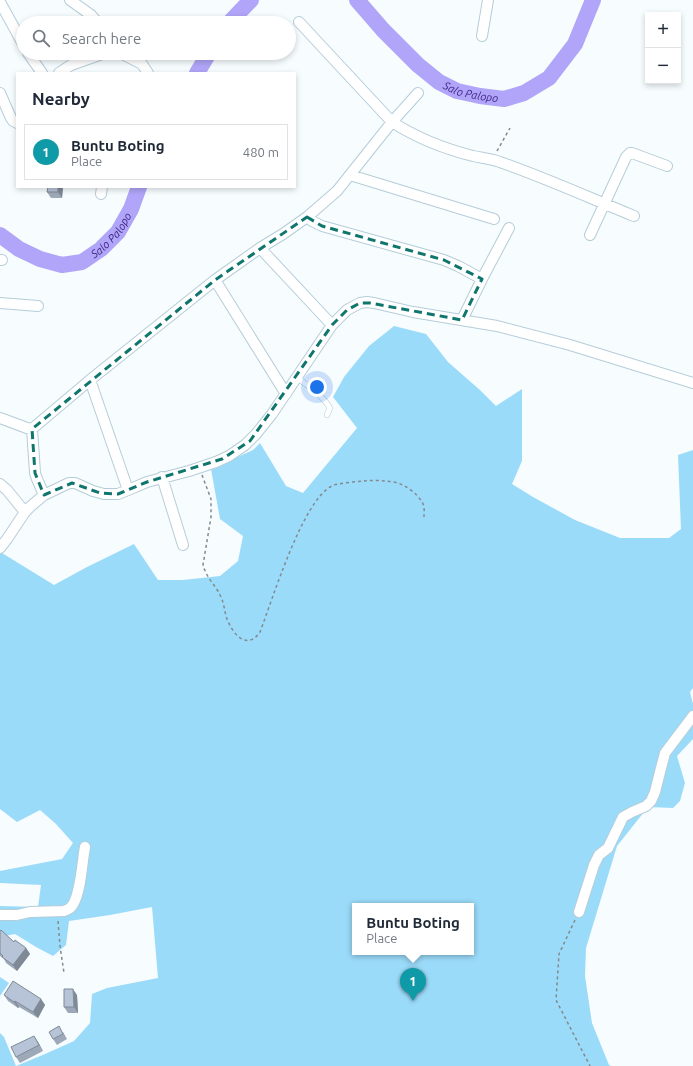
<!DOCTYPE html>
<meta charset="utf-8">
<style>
:root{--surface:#fff;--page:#f6f6f7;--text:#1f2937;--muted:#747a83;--line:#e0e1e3;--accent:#d93025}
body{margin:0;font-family:Ubuntu,sans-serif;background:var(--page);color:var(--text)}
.controls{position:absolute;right:12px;top:12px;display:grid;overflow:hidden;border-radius:0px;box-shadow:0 2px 6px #0003}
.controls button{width:36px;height:36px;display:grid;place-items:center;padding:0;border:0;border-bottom:1px solid var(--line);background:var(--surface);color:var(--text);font:20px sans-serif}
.you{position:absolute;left:317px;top:387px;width:14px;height:14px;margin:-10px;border:3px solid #fff;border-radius:50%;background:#1a73e8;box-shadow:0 0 0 6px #1a73e833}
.badge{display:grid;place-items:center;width:26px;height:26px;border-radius:50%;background:var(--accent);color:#fff;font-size:13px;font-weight:700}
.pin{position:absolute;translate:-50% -33px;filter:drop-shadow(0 1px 2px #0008)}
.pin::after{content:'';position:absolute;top:21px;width:14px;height:12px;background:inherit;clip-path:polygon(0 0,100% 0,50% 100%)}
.popup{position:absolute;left:352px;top:903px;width:122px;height:52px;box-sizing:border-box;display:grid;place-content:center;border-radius:0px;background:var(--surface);filter:drop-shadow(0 1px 3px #0005);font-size:13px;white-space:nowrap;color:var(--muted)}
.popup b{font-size:15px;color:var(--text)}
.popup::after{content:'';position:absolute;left:50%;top:100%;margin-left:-8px;border:8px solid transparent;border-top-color:var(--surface)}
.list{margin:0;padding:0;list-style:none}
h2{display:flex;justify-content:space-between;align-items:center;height:52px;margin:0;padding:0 16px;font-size:17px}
h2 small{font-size:13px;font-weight:400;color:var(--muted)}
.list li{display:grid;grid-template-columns:26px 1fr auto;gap:12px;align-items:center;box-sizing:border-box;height:56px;margin:0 8px 8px;padding:0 8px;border:1px solid var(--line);border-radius:0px}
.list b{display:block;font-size:15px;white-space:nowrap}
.list p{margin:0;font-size:13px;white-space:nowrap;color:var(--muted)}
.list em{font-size:13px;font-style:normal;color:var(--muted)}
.icon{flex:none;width:22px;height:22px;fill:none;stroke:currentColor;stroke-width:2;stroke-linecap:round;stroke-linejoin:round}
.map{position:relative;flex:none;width:693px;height:1066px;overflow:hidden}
.search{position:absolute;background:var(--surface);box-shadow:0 2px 6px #0003;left:16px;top:16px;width:280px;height:44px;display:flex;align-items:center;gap:10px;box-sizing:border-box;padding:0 14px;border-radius:22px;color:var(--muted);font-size:15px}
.panel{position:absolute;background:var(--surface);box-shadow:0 2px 6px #0003;left:16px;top:72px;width:280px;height:116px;border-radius:0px}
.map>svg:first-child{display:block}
.green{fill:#9bdbfa;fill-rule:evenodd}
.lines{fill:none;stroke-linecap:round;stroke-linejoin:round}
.river{stroke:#b0a5f8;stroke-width:16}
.service-casing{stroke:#b5cdd9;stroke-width:6}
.minor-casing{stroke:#b5cdd9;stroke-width:12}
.path{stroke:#838a8e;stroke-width:1.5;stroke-dasharray:3 3;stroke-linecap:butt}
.service{stroke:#fff;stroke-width:5}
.minor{stroke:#fff;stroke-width:10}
.wall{fill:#9da9b9}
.shaded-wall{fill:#808996}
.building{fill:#b7c4d7;stroke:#808996}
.marked{fill:none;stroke:#0f766e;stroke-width:3;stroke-dasharray:8 5;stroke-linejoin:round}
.labels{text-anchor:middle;stroke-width:4;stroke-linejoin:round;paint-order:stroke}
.water-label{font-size:11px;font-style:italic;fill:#402584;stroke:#fff}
</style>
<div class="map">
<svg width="693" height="1066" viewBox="0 0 693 1066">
<rect width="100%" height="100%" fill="#f7fcff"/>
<path class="green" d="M394,326L426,334L448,362L481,391L496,406L522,389V461L512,484L533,497L575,520L620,538H669L681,529L678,455L693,450V688L690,692L693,704V739L677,756L685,783L680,801L673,808L648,807L617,846L586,948L585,976L592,1023L609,1065L611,1066H0V1033L4,1037L16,1066L45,1054L74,1041L90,1023L92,994L107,988L158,978L152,907L110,915L69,921L66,945L53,956L36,947L15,934L0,937V906L38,907L41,885L0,883V871L62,859L73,843L56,824L40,810L17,822L0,809V547L2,553L54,585L87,567L134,544L158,580H183L220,576L238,561L243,536L220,519L211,469L253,450L260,443L286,486L303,493L357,428L333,397L344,377L369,346ZM355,906H471V952H355Z
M0,977L9,983L0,996Z"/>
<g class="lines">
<g class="river">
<path id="s1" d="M357,0L383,30L418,65L439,82L457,91L480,96L504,99L524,93L549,78L575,44L593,0"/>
<path d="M229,23L251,0"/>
<path d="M197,73L209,53"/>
<path id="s2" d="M0,235L19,249L40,259L62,265L82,262L101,249L118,232L131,209L139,187"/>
</g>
<g class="service-casing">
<path id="service" d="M297,378C309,386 322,395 330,408L327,415"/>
</g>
<g class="minor-casing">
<path id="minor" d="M70,0L91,15L98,23
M0,2L23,44
M299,22L392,122C417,138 445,149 473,156C482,158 492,159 500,162C546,178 590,198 634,216
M482,36L488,0
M28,53L42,73
M120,53L142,64L148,73
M59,73L71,65L105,53
M0,93L11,118L13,121L17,123
M350,175L494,219
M101,194L102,187
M307,217L312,221L322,226L444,260L458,266L482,279
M590,235L626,157L630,153H632L667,166
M260,248L332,325
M0,260H2
M215,280L286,394
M0,303L38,306
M462,320L482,279L509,228
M90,380L128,490
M0,418L27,428L32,429L90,380L215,280L260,248L283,234L307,217L337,191L392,122L418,93
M32,429L35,473L37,479L44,495
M162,477L183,545
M0,484L7,490L25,512
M0,548L7,539L25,512L31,506L44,495L69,483H75L93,491L104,494H118L128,490L147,482L189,471L216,462L229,456L245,445L256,434L272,414L332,325L347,310L360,303L367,302L374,303L413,312L497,326L570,345L693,383
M579,912L594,865L599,855L608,848L623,817L632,812L646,806L651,801L655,792L660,772L665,753L693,716
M0,915H17L30,912L64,911C67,910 70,909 72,906C81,894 82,862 85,847"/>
</g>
<path class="path" d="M497,151L510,128
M202,475L211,499V517L203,565L204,568C207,578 216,586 220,595C224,602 224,609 226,616C231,632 246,652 260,632C272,601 303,499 332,486C336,484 340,484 344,483C361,481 376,479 393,482C403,483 417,493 422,502C425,506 424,512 424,517
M575,920L559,954L556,1000L590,1066
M58,921L60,946L64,973"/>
<use href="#service" class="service"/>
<use href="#minor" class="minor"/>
</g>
<path class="wall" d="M48,187H63L62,198H51L47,192Z
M0,931L14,942L26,948L30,954L17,971L6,963L4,959L0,956Z
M4,995L41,999L45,1005L38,1018L19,1007L18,1008L8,1001Z
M77,995L78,1013H68L64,1007Z
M63,1032L67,1039L57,1045L53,1039Z
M38,1042L43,1051L20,1063L16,1057Z"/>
<path class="shaded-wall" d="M58,187H63L62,198L58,192Z
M26,948L30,954L17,971L13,965Z
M73,989L77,995L78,1013L74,1007Z
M41,999L45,1005L38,1018L33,1012Z
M15,1001L19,1007L18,1008L14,1002Z
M34,1036L38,1042L43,1051L39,1045Z"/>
<path class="building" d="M48,187H58V192H47Z
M1,930L14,942L15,940L26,948L13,965L2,957L3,956L0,953V931Z
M13,981L41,999L33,1012L15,1001L14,1002L4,995Z
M64,989H73L74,1007H64Z
M59,1026L63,1034L53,1039L49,1032Z
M34,1036L39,1045L16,1057L11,1047Z"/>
<path class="marked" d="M307,217L322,226L444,260L482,279L462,320L370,303H360L347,310L332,325L250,441L222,459L147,482L118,494L100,493L72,483L44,495L35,473L32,429L215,280Z"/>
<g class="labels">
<g class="water-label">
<text dy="4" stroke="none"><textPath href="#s1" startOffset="150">Salo Palopo</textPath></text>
<text dy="4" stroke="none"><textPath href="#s2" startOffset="130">Salo Palopo</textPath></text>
</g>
</g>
</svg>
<div class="controls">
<button>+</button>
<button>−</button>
</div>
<div class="you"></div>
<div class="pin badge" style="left:413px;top:1001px;background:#0f9aa8">1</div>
<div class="popup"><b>Buntu Boting</b>Place</div>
<div class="search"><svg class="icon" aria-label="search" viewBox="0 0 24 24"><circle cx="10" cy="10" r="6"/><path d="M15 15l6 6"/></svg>Search here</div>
<section class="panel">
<h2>Nearby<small></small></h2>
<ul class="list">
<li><span class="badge" style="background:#0f9aa8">1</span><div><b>Buntu Boting</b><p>Place</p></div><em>480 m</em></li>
</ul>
</section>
</div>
